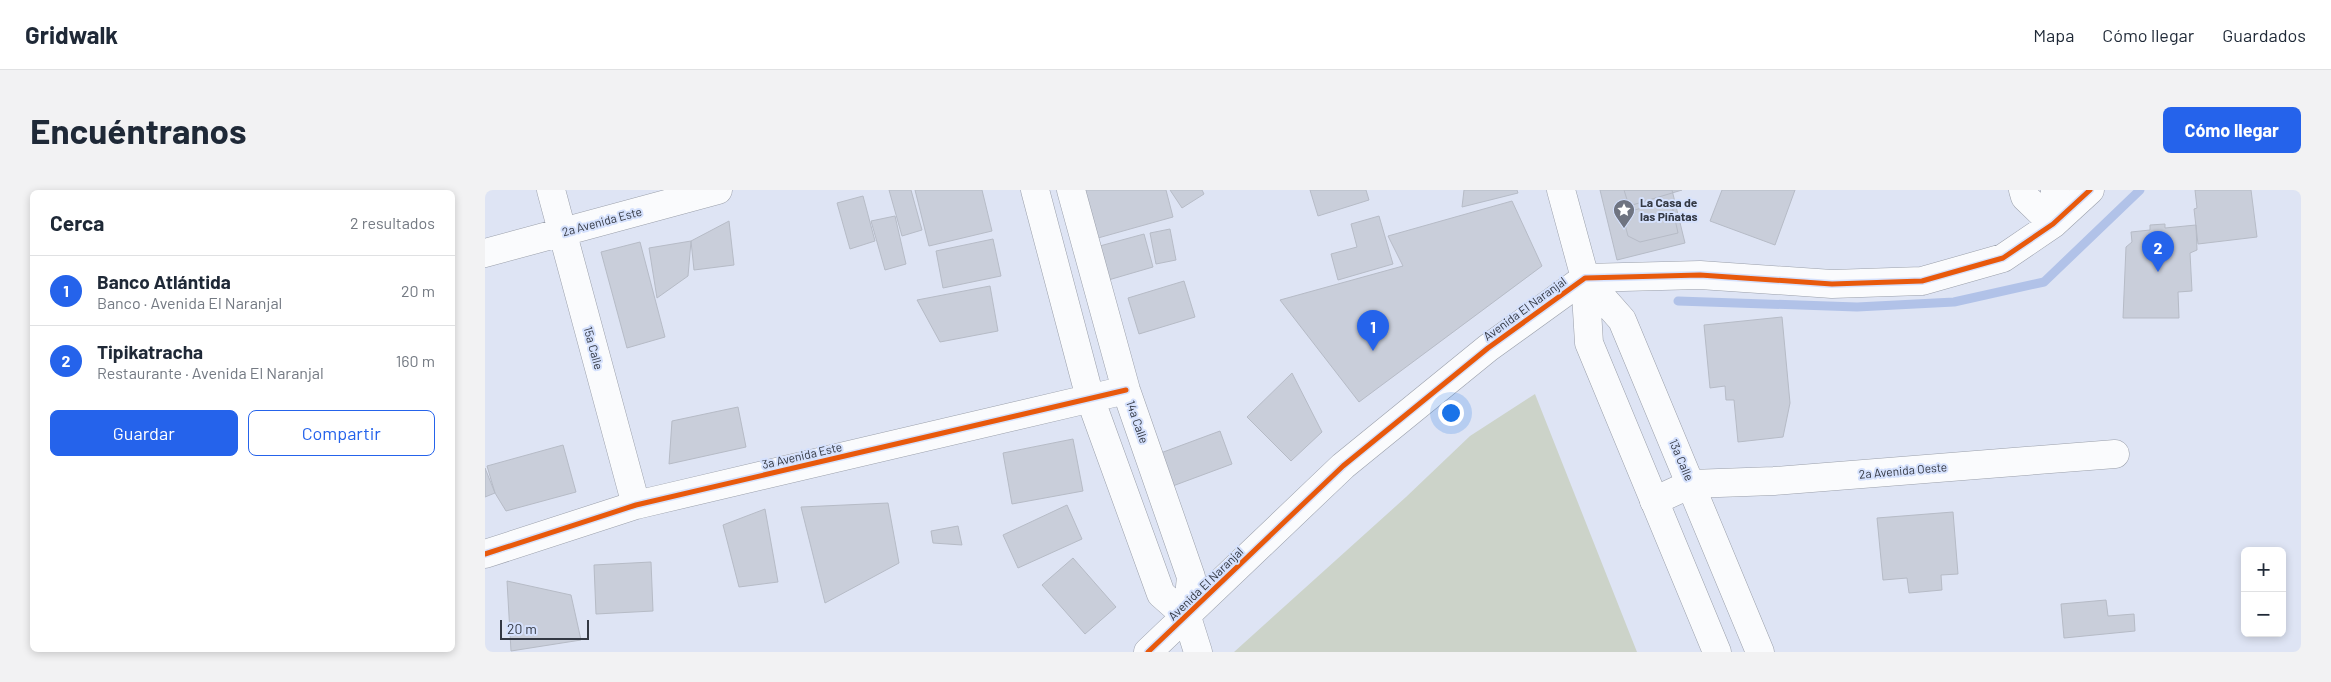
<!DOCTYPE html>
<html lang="es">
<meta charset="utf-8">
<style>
:root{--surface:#fff;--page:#f2f2f3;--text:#1f2937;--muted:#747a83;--line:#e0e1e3;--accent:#2563eb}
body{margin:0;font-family:Barlow,sans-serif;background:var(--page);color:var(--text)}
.controls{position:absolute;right:15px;bottom:15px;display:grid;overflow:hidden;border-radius:8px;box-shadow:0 2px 8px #0003}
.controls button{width:45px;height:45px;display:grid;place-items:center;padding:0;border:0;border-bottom:1px solid var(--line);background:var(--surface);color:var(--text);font:25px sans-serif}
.scale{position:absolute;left:15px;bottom:12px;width:89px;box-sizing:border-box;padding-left:5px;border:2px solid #333843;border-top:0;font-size:14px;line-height:18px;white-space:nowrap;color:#333843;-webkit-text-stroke:4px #d5e1fd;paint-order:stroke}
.you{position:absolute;left:965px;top:222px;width:18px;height:18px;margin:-12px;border:4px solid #fff;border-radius:50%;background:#1a73e8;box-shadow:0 0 0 8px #1a73e833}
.badge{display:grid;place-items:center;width:32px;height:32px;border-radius:50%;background:var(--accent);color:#fff;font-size:16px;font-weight:700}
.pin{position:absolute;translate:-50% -41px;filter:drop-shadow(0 1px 2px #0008)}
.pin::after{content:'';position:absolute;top:26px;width:18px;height:15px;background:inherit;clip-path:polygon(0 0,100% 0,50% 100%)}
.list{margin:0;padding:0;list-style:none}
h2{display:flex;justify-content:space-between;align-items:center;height:65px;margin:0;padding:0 20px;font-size:21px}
h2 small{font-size:16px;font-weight:400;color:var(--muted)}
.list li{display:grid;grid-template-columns:32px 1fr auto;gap:15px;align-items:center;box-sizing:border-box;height:70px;padding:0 20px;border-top:1px solid var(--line)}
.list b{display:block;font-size:19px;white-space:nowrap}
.list p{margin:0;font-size:16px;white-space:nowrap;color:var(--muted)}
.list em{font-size:16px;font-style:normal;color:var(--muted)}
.actions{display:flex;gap:10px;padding:15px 20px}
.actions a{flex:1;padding:11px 0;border:1px solid var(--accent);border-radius:8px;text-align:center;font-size:18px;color:var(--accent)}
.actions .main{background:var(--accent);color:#fff}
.map{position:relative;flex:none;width:1816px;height:462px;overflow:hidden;border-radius:8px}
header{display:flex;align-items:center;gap:30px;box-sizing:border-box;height:70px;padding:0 25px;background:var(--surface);border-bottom:1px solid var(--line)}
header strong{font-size:24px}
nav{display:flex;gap:28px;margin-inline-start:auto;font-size:18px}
.intro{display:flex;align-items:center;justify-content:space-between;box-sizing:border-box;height:120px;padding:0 30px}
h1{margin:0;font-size:35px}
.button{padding:12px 22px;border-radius:8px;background:var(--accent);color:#fff;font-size:18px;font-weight:700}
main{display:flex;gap:30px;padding:0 30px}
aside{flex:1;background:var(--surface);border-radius:8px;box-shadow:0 2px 8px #0003}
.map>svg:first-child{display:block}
.green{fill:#ccd3c9}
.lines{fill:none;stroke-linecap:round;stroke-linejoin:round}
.stream{stroke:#b1c2e8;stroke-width:9}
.building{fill:#c9ceda;stroke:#b6bbc6}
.street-casing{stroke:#9a9faa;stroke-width:29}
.secondary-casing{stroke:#9a9faa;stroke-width:29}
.street{stroke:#fafbfd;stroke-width:28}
.secondary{stroke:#fafbfd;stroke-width:28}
.cycleway-casing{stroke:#d5e1fd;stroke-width:8}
.cycleway{stroke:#e8590c;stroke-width:5}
.labels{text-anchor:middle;stroke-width:4;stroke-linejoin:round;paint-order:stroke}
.poi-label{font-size:12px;font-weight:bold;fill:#333843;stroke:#d5e1fd;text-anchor:start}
.street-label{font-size:12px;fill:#333843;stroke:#d5e1fd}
</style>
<header>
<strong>Gridwalk</strong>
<nav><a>Mapa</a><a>Cómo llegar</a><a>Guardados</a></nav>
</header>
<div class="intro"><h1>Encuéntranos</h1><a class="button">Cómo llegar</a></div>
<main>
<aside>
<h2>Cerca<small>2 resultados</small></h2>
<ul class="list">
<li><span class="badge">1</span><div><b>Banco Atlántida</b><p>Banco · Avenida El Naranjal</p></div><em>20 m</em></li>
<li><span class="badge">2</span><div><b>Tipikatracha</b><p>Restaurante · Avenida El Naranjal</p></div><em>160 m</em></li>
</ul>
<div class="actions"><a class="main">Guardar</a><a>Compartir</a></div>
</aside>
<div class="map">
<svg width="1816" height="462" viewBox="0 0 1816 462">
<rect width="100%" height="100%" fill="#dee4f4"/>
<path class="green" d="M1050,204L1152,462H749L921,307L985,246Z"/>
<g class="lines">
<path class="stream" d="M1193,111L1372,117L1469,112L1559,92L1655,0"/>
</g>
<path class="building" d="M404,0H426L437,40L417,46Z
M430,0H497L507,41L444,56Z
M600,0H681L688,27L613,48Z
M685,0H717L719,4L697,18Z
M825,0H881L884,10L833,26Z
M979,0H1032L1033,3L977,17Z
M1115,0H1187L1200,53L1132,70Z
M1139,0H1197L1144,16Z
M1237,0H1310L1290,55L1225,31Z
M1710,0H1766L1772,47L1713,54L1709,19L1712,18Z
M378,6L390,51L365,59L352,13Z
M1027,11L1057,76L874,212L795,110L918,76L903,46Z
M1186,11L1193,43L1155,52L1143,46L1137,23Z
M410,26L421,74L400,80L386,31Z
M894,26L908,74L853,90L846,64L872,57L866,34Z
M244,31L249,75L209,80L206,51Z
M1680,34V38L1711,35L1712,60L1705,63L1707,101L1693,102L1694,128H1638L1641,57L1647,52L1646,42L1665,40V35Z
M685,39L691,70L671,74L665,43Z
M659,44L668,77L620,91L611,57Z
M508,49L516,86L458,98L451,61Z
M206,51L203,86L172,108L164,58Z
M155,52L180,147L142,158L116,62Z
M699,91L710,127L654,144L643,108Z
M505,96L513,141L455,152L432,110Z
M1297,127L1305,213L1298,247L1253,252L1249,210H1241L1240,196L1225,198L1219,135Z
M807,183L837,242L806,271L762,227Z
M253,217L261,257L184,274L187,231Z
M735,241L747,274L685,297L673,264Z
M588,249L598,301L527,314L518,263Z
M78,255L91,302L21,321L10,303L2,276Z
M0,278L10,303L0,307Z
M403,313L414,373L340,413L316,317Z
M582,315L597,349L533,378L518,345Z
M280,319L293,392L254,397L238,335Z
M1468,322L1473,384L1456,385L1457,400L1424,403L1422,388L1398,390L1392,328Z
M473,336L477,355L448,353L446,341Z
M588,368L631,417L600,444L557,395Z
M166,372L168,421L111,424L109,375Z
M22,391L86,405L96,450L26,461Z
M1621,410L1623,426L1649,424L1650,441L1579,448L1576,414Z"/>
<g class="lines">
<g class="street-casing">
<path id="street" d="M66,0L151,315
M550,0L605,208L676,404L702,427
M586,0L641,200L706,387L702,427L713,462
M1538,0L1540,7L1568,34
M1568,34L1570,0
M0,63L233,0
M1169,311L1206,294L1289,291L1630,264
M0,364L151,315L641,200
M663,462L858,276L1003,158L1100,88L1215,85L1347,94L1437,91L1518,68L1568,34L1605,0"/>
</g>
<g class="secondary-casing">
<path id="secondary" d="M1076,0L1100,88L1104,153L1232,462
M1100,88L1137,130L1275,462"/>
</g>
<use href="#street" class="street"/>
<use href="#secondary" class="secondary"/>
<g class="cycleway-casing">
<path id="cycleway" d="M0,364L151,315L641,200
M663,462L858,276L1003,158L1100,88L1215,85L1347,94L1437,91L1518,68L1568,34L1605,0"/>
</g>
<use href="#cycleway" class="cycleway"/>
</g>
<defs>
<g id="sight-pin" transform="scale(1.125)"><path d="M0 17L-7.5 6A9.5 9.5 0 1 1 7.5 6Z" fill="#6f7481" stroke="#d5e1fd"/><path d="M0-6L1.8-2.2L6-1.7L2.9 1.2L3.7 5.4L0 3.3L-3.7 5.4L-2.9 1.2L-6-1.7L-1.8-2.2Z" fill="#fff"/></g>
</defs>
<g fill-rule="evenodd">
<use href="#sight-pin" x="1139" y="20"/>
</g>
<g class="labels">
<g class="poi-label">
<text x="1155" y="17">La Casa de<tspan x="1155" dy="14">las Piñatas</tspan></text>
</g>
<g class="street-label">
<text transform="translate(117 32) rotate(-15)" y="4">2a Avenida Este</text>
<text transform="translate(1040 119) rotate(-36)" y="4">Avenida El Naranjal</text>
<text transform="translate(108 158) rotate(75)" y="4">15a Calle</text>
<text transform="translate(652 232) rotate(71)" y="4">14a Calle</text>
<text transform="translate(317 266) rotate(-13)" y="4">3a Avenida Este</text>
<text transform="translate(1196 270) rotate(67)" y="4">13a Calle</text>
<text transform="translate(1418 281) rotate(-5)" y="4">2a Avenida Oeste</text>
<text transform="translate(721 394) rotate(-44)" y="4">Avenida El Naranjal</text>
</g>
</g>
</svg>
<div class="controls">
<button>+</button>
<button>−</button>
</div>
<div class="scale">20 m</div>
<div class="you"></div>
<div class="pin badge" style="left:888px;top:161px">1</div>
<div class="pin badge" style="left:1673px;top:82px">2</div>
</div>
</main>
